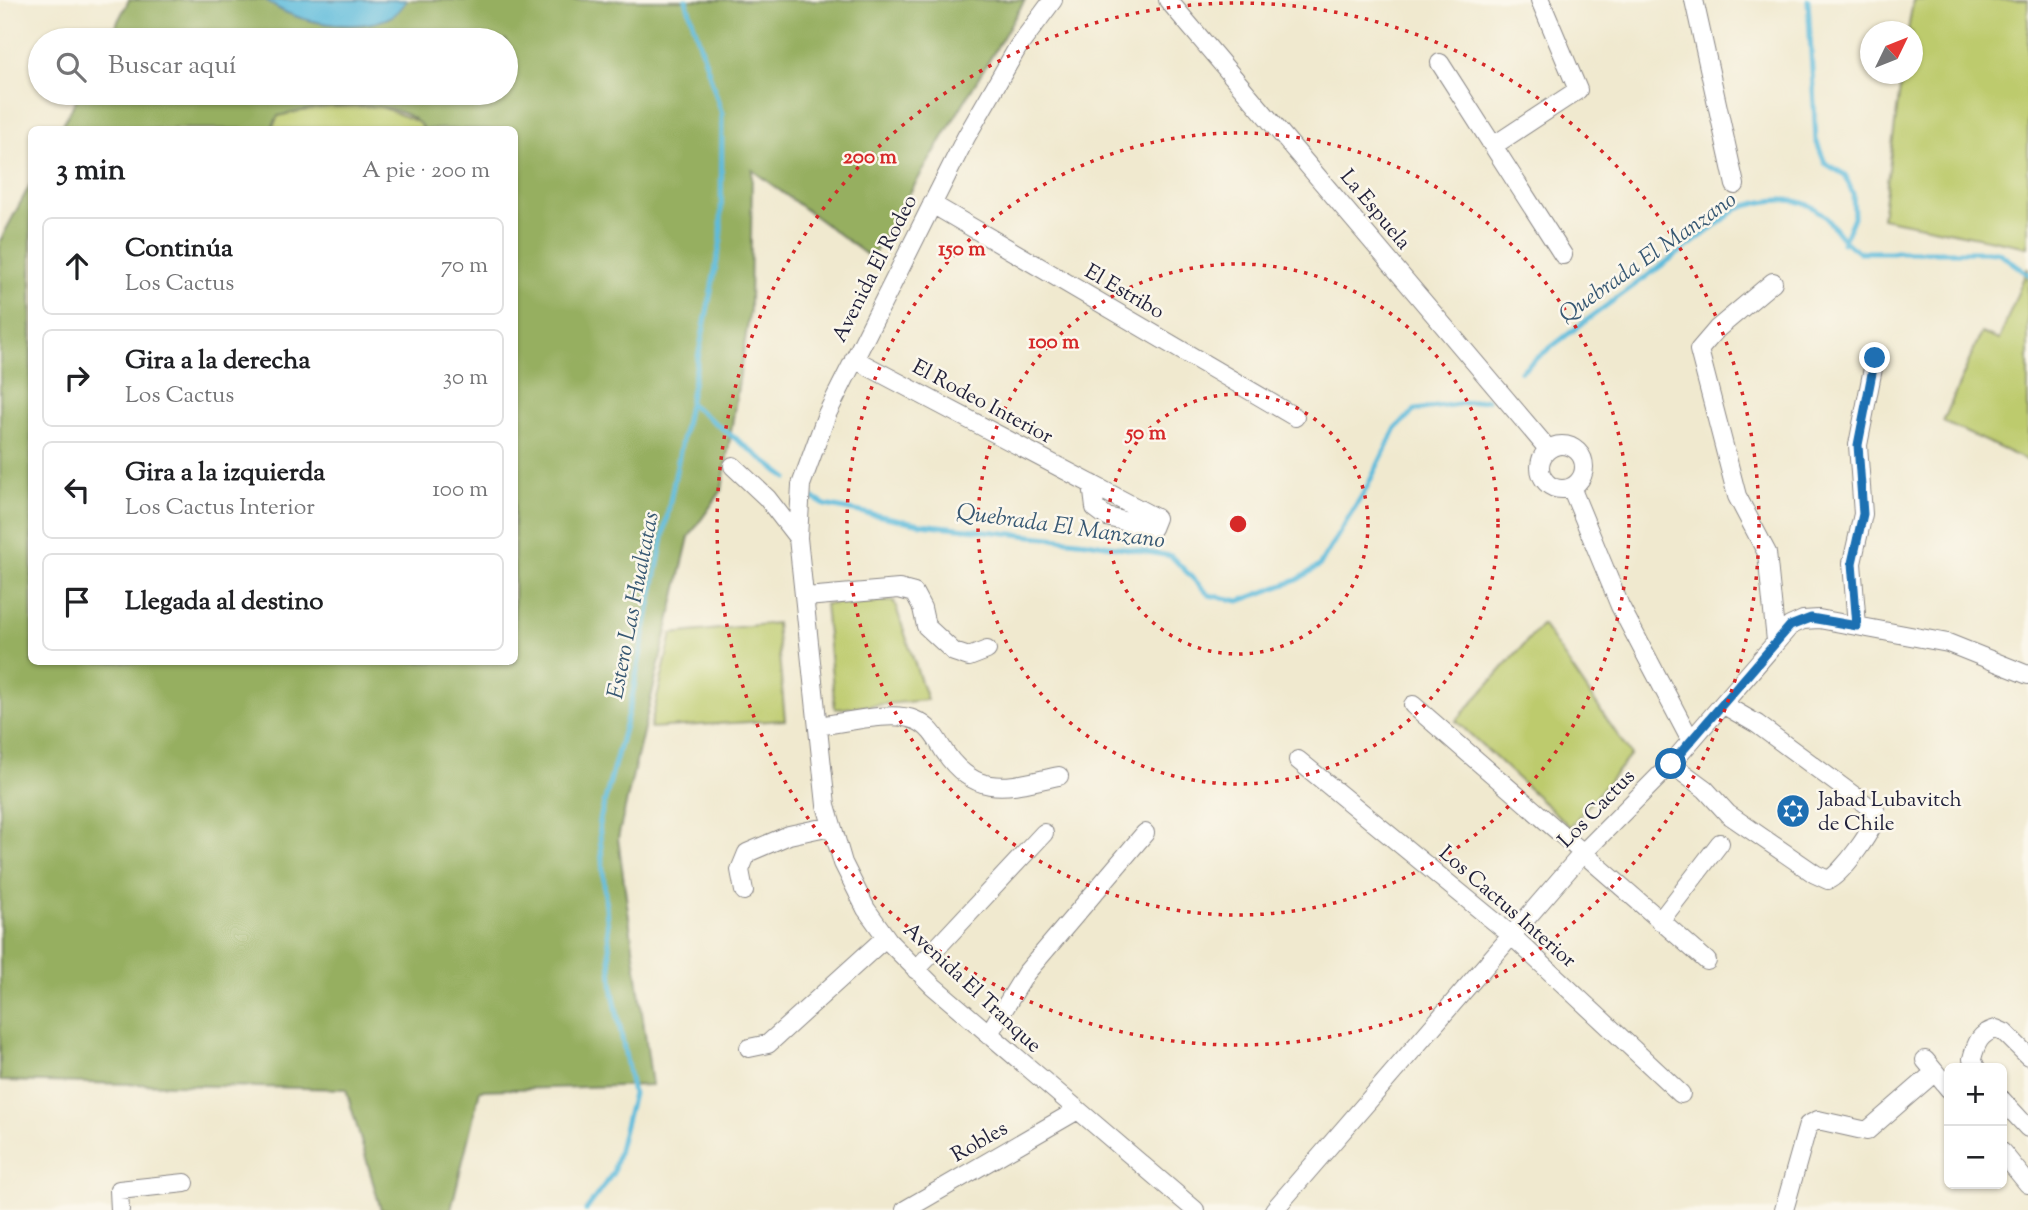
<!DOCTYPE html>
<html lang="es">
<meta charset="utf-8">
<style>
:root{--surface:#fff;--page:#f6f6f6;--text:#202124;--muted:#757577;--line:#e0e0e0}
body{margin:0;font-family:"Sorts Mill Goudy",serif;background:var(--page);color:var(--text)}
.controls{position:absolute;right:21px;bottom:21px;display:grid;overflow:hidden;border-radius:10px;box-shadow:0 2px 5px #0004}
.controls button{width:63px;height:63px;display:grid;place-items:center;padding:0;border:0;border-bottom:2px solid var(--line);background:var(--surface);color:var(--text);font:35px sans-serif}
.compass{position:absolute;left:1860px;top:21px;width:63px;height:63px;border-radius:50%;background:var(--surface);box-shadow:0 2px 5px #0004;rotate:47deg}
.stop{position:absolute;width:21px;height:21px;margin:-16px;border:5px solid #1f6fb2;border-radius:50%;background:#fff}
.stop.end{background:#1f6fb2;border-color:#fff;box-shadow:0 2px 7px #0008}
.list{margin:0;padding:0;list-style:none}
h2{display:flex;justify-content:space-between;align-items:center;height:91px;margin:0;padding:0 28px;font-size:30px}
h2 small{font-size:23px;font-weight:400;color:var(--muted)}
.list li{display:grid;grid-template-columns:46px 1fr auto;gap:21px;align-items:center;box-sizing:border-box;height:98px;margin:0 14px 14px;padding:0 14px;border:2px solid var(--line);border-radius:10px}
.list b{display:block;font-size:26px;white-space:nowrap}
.list p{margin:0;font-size:23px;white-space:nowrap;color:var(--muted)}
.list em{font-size:23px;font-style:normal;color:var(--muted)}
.icon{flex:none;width:38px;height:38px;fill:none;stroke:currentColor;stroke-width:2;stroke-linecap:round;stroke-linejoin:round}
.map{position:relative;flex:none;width:2028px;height:1210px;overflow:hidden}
.search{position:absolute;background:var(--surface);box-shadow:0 2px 5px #0004;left:28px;top:28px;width:490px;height:77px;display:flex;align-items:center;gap:18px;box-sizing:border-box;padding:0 24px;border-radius:38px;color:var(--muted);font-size:26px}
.panel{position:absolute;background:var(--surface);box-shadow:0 2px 5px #0004;left:28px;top:126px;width:490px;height:539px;border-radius:10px}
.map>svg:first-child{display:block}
.green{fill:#bdcb6d;stroke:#707654;stroke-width:2}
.forest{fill:#96af60;stroke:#5c684e;stroke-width:2}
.water{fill:#5dbbdb;stroke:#406e8b;stroke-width:2}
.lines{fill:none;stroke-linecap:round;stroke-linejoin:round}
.stream{stroke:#5dbbdb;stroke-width:5}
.minor-casing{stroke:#898685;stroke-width:20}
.minor{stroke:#fff;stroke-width:18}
.route{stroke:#1f6fb2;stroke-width:9}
.ring{fill:none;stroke:#d62828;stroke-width:3.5;stroke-dasharray:3.5 7}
.labels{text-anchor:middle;stroke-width:5;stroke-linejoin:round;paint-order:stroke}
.street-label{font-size:21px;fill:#22223b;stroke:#fbf7ec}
.poi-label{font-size:21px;fill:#22223b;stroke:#fbf7ec;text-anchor:start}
.water-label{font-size:23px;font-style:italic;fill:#375873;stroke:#fbf7ec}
.centre{fill:#d62828;stroke:#fbf7ec;stroke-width:3.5}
.ring-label{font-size:21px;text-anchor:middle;font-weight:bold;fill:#d62828;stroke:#fbf7ec;stroke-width:5;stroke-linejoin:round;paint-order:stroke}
</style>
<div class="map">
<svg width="2028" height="1210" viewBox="0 0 2028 1210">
<rect width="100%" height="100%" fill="#fbf7ec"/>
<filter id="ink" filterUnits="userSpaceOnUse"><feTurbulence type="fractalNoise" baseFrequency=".0143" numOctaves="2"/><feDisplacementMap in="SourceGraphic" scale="14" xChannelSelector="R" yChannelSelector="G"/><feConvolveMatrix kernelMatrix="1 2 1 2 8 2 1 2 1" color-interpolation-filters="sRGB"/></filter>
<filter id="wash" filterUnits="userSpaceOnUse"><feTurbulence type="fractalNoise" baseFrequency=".00686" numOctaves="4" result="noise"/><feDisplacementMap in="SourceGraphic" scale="28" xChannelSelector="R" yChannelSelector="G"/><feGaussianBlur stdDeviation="1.57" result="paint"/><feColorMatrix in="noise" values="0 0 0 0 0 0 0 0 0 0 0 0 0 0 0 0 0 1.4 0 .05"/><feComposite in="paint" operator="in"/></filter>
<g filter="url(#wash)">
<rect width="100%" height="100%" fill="#f0e9cf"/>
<path class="green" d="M1913,0H2028V247L1882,218L1902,74H1912V32L1908,31Z
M379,106L418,122L424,129L271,130L278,116L317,107Z
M2028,267V461L1943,422L1981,333L1999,340Z
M894,601L927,700L835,709L825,604Z
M776,623L785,720L650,728L672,634Z
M1542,624L1631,755L1570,827L1456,721Z"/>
<path class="forest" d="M129,0H266L318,22L392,16L407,0H1025L871,258L752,170L750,309L722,490L689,537L618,838L652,1085L480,1090L451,1210H381L346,1089L0,1081V241L31,183L32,662H514V130L424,129C397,92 316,107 278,116L271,129H60L80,93H506V40H108Z"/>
<path class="water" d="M266,0H407C403,5 398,13 392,16C361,34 292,24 266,0Z"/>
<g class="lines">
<path class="stream" d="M1808,0L1816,140L1825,163L1845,175L1853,194L1854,217L1843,243
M1521,371C1590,314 1666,265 1737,209C1768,198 1805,192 1829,221C1839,234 1844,243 1859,252H1998L2028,274
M690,404L787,478
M815,499L825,505L921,524L1087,542L1171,556L1209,595L1239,601L1297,580L1319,566L1366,489L1396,428L1415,410L1487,400
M586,1210L613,1173L633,1094L613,992L599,823L631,702L721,240L722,114L686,0"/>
</g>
</g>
<g filter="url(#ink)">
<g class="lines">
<g class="minor-casing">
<path id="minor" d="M1168,0L1548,449
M1694,0L1735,185
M1440,63L1563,255
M1493,146L1578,90L1540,0
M932,204L1295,417
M1773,282L1717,329L1699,350L1737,496L1767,553L1776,641
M854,359L1156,518L1152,528L1107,517L1095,508L1092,484
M1540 467a22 22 0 1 1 44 0a22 22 0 1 1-44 0Z
M733,466L767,498L798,538L826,805L843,863L866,909L891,944L933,986L1195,1210
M1571,487L1620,606L1691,741
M798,538L801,485L827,414L966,137L1018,47L1053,0
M806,597L899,589L914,593L922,608L926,626L954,652L969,657L987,650
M1857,626L1852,563L1863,514L1858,445L1875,358
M1413,705L1707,961
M818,726C844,723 892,710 915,720C930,726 936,738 944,751C977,800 1010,786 1059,776
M1298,760L1511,935L1681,1094
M1671,764L1705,789L1728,814L1815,874L1828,880C1841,875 1879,824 1876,812L1757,724L1724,705
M744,891L740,870L747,853L789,835L831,826
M1660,921L1720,843
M916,970L1044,833
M988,1035L1026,973L1145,833
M749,1048L768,1044L886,937
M1925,1060L1949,1089
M1976,1068L1972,1059C1976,1043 1980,1033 1996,1029L2005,1033L2028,1056
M2002,1100L2028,1128
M2002,1152L2028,1184
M120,1210L119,1190L185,1183
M905,1210L1076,1111
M1274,1210L1582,854L1671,764L1790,626L1803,620L1819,619L1948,643L2028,675
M1784,1210L1808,1125L1818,1120L1867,1131L1935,1072"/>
</g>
<use href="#minor" class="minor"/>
</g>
</g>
<g class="lines" filter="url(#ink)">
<path class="route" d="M1671,764L1790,626L1811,618L1857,626L1852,563L1863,514L1858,445L1875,358"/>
</g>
<g class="ring">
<circle cx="1238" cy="524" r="130"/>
<circle cx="1238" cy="524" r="260"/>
<circle cx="1238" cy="524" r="391"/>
<circle cx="1238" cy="524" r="521"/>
</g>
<defs>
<g id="synagogue-disc" transform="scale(1.75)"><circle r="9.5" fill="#1f6fb2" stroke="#fbf7ec"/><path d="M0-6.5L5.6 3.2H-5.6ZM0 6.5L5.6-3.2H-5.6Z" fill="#fff"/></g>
</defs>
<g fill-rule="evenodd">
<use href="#synagogue-disc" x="1793" y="811"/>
</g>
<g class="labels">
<g class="street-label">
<text transform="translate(1376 209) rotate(50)" y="7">La Espuela</text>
<text transform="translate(874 268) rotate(-63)" y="7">Avenida El Rodeo</text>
<text transform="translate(1125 291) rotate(30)" y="7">El Estribo</text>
<text transform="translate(983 401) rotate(28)" y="7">El Rodeo Interior</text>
<text transform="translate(1596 808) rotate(-46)" y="7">Los Cactus</text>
<text transform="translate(1508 906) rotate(41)" y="7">Los Cactus Interior</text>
<text transform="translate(973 987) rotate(43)" y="7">Avenida El Tranque</text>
<text transform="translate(979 1141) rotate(-30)" y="7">Robles</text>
</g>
<g class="poi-label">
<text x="1818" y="806">Jabad Lubavitch<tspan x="1818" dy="24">de Chile</tspan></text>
</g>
<g class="water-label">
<text transform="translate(1647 256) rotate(-35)" y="8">Quebrada El Manzano</text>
<text transform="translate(1061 525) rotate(8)" y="8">Quebrada El Manzano</text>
<text transform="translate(632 605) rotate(-79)" y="8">Estero Las Hualtatas</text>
</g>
</g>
<circle cx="1238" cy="524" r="10" class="centre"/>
<g class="ring-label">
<text x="870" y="163">200 m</text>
<text x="962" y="255">150 m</text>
<text x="1054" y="348">100 m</text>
<text x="1146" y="439">50 m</text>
</g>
</svg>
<div class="controls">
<button>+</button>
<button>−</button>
</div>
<svg class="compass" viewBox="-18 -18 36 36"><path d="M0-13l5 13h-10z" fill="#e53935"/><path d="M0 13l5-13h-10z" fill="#757577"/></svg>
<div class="stop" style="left:1671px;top:764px"></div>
<div class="stop end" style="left:1875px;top:358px"></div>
<div class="search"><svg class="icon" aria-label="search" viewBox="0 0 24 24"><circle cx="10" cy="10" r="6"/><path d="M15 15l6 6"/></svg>Buscar aquí</div>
<section class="panel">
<h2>3 min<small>A pie · 200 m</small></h2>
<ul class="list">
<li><svg class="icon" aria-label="ahead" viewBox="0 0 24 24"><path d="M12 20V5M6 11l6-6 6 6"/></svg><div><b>Continúa</b><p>Los Cactus</p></div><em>70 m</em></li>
<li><svg class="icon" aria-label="right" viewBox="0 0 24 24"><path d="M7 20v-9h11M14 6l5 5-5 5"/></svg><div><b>Gira a la derecha</b><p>Los Cactus</p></div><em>30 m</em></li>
<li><svg class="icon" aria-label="left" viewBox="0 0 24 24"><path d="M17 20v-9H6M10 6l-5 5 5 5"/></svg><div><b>Gira a la izquierda</b><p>Los Cactus Interior</p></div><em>100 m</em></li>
<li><svg class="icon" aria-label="arrive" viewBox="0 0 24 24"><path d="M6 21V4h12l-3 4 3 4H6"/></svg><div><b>Llegada al destino</b></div></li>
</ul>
</section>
</div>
